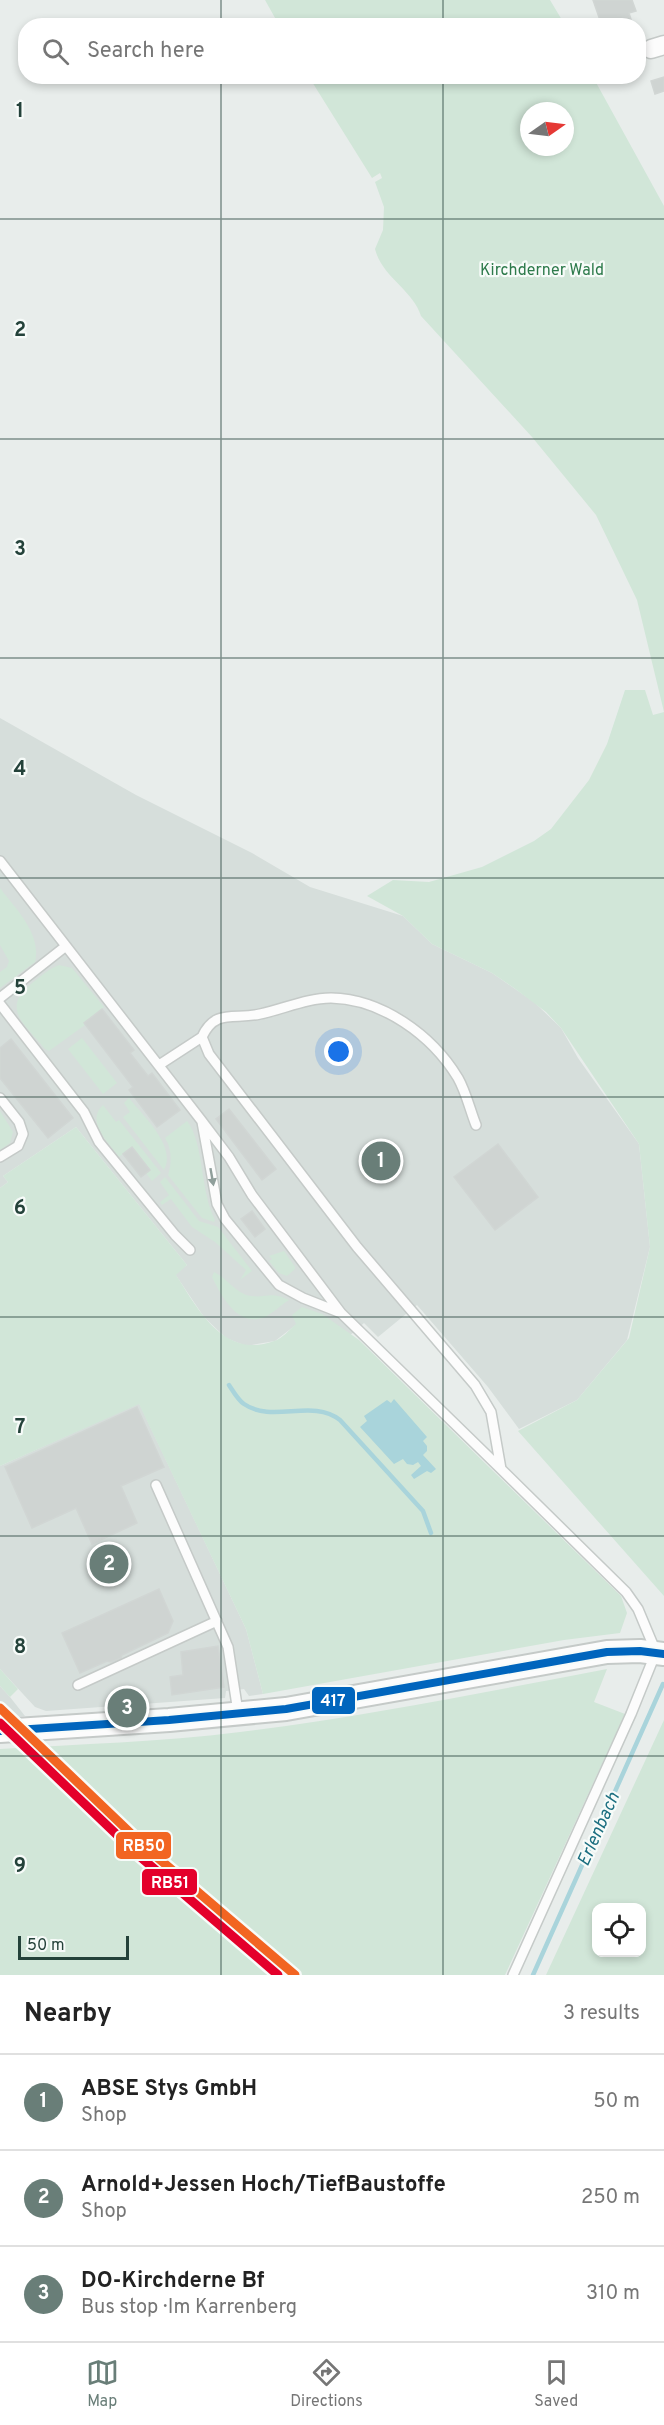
<!DOCTYPE html>
<meta charset="utf-8">
<style>
:root{--surface:#fff;--page:#f6f6f6;--text:#222;--muted:#767676;--line:#e0e0e0;--accent:#697e78}
body{margin:0;font-family:Overpass,sans-serif;background:var(--page);color:var(--text)}
.controls{position:absolute;right:18px;bottom:18px;display:grid;overflow:hidden;border-radius:12px;box-shadow:0 3px 9px #0003}
.controls button{width:54px;height:54px;display:grid;place-items:center;padding:0;border:0;border-bottom:2px solid var(--line);background:var(--surface);color:var(--text);font:30px sans-serif}
.compass{position:absolute;left:520px;top:102px;width:54px;height:54px;border-radius:50%;background:var(--surface);box-shadow:0 3px 9px #0003;rotate:76deg}
.scale{position:absolute;left:18px;bottom:15px;width:111px;box-sizing:border-box;padding-left:6px;border:3px solid #24423a;border-top:0;font-size:16px;line-height:21px;white-space:nowrap;color:#24423a;-webkit-text-stroke:4px #f7fbf9;paint-order:stroke}
.you{position:absolute;left:339px;top:1052px;width:21px;height:21px;margin:-15px;border:4px solid #fff;border-radius:50%;background:#1a73e8;box-shadow:0 0 0 9px #1a73e833}
.badge{display:grid;place-items:center;width:39px;height:39px;border-radius:50%;background:var(--accent);color:#fff;font-size:20px;font-weight:700}
.pin{position:absolute;translate:-50% -50%;border:3px solid #fff;box-shadow:0 2px 6px #0006}
.list{margin:0;padding:0;list-style:none}
h2{display:flex;justify-content:space-between;align-items:center;height:78px;margin:0;padding:0 24px;font-size:26px}
h2 small{font-size:20px;font-weight:400;color:var(--muted)}
.list li{display:grid;grid-template-columns:39px 1fr auto;gap:18px;align-items:center;box-sizing:border-box;height:96px;padding:0 24px;border-top:2px solid var(--line)}
.list b{display:block;font-size:22px;white-space:nowrap}
.list p{margin:0;font-size:20px;white-space:nowrap;color:var(--muted)}
.list em{font-size:20px;font-style:normal;color:var(--muted)}
.icon{flex:none;width:33px;height:33px;fill:none;stroke:currentColor;stroke-width:2;stroke-linecap:round;stroke-linejoin:round}
.map{position:relative;flex:none;width:664px;height:1975px;overflow:hidden}
.search{position:absolute;background:var(--surface);box-shadow:0 3px 9px #0003;left:18px;right:18px;top:18px;height:66px;display:flex;align-items:center;gap:15px;box-sizing:border-box;padding:0 21px;border-radius:24px;color:var(--muted);font-size:22px}
.sheet{height:366px;background:var(--surface)}
nav{display:flex;justify-content:space-around;align-items:center;box-sizing:border-box;height:84px;border-top:2px solid var(--line);background:var(--surface);font-size:16px;color:var(--muted)}
nav a{display:grid;justify-items:center;gap:3px}
nav .on{color:var(--accent)}
.map>svg:first-child{display:block}
.built{fill:#d6dedb}
.green{fill:#d1e6d8;fill-rule:evenodd}
.water{fill:#a9d4db}
.lines{fill:none;stroke-linecap:round;stroke-linejoin:round}
.stream{stroke:#a9d4db;stroke-width:4.5}
.building{fill:#cfd4d2;stroke:#d1d6d4;stroke-width:1.5}
.service-casing{stroke:#c5cac8;stroke-width:12}
.minor-casing{stroke:#c5cac8;stroke-width:21}
.tertiary-casing{stroke:#c5cac8;stroke-width:26}
.service{stroke:#fcfcfc;stroke-width:9}
.minor{stroke:#fcfcfc;stroke-width:18}
.tertiary{stroke:#fcfcfc;stroke-width:22}
.bus-1-casing{stroke:#f7fbf9;stroke-width:12}
.bus-1{stroke:#0065bd;stroke-width:8}
.rail-1-casing{stroke:#f7fbf9;stroke-width:14}
.rail-2-casing{stroke:#f7fbf9;stroke-width:14}
.rail-1{stroke:#f26522;stroke-width:9}
.rail-2{stroke:#e4002b;stroke-width:9}
.oneway{fill:#909f9b}
.grid{fill:none;stroke:#24423a;stroke-width:1.5;stroke-opacity:0.55}
.labels{text-anchor:middle;stroke-width:4.5;stroke-linejoin:round;paint-order:stroke}
.park-label{font-size:16px;fill:#2d7a4b;stroke:#f7fbf9}
.water-label{font-size:18px;font-style:italic;fill:#1c6f80;stroke:#f7fbf9}
.grid-label{font-size:20px;text-anchor:middle;font-weight:bold;fill:#24423a;stroke:#f7fbf9;stroke-width:4.5;stroke-linejoin:round;paint-order:stroke}
.line-badge{stroke:#f7fbf9;stroke-width:2}
.badge-label{font-size:16px;text-anchor:middle;font-weight:bold;fill:#fff}
</style>
<div class="map">
<svg width="664" height="1975" viewBox="0 0 664 1975">
<rect width="100%" height="100%" fill="#e8edeb"/>
<path class="built" d="M0,718L136,795L252,853L310,887L403,916L432,944L492,973L534,1002L561,1028L578,1058L639,1144L650,1247L627,1340L577,1400L519,1429L488,1387L417,1305L378,1337L364,1323L347,1338L297,1324L275,1341L246,1346L226,1338L204,1317L175,1274L187,1265L76,1127L3,1176L8,1182L0,1188Z
M139,1403L246,1629L263,1694L249,1696L244,1689L226,1691L225,1698L46,1711L35,1707L0,1669V1466Z
M0,1686L10,1697L25,1716L0,1719Z"/>
<path class="green" d="M265,0H550L565,25H279Z
M309,77H593L664,206V1596L518,1431L577,1400L629,1338L650,1247L639,1144L561,1028L546,1012L514,988L492,973L432,944L403,916L367,896L393,880L429,882L482,867L534,841L551,829L589,780L607,744L625,690H645L653,715L664,712L637,600L596,515L532,437L421,316C413,290 382,277 375,249L383,230L384,207L375,182L382,178L380,173L372,178ZM529,111H565V147H529Z
M0,888C15,908 42,934 35,962L0,988V972L7,967L9,961L0,945Z
M59,965L72,968L104,1007L84,1023L85,1025L49,1051L45,1049C26,1025 0,1009 31,984C40,977 48,969 59,965Z
M82,1038L117,1083L103,1094L68,1049Z
M129,1098C143,1116 177,1146 164,1170L123,1117L130,1112L124,1103Z
M103,1105L116,1122L119,1120L161,1173L152,1181L146,1173L150,1170L132,1147L119,1157C109,1143 85,1122 103,1105Z
M0,1111L13,1132L10,1143L0,1150Z
M187,1121C204,1142 200,1191 215,1220L214,1222L202,1218L168,1175C172,1163 172,1149 165,1138Z
M76,1127L187,1265L176,1275C198,1309 224,1360 274,1341C282,1339 290,1329 296,1324L292,1315L302,1307L322,1314L359,1340L621,1596L627,1613L620,1633L564,1640L263,1694L246,1629L139,1404L0,1466V1188L8,1182L3,1176Z
M165,1177L199,1221L218,1227L252,1271L240,1280L246,1270L215,1242L192,1227L171,1199L162,1205L160,1202L169,1195L160,1182Z
M284,1251L295,1267V1269L287,1276L279,1273L269,1261L272,1259L269,1256Z
M214,1272C227,1278 236,1294 251,1296C267,1298 270,1291 289,1300C281,1305 273,1313 265,1317C238,1328 222,1297 212,1277Z
M0,1669L18,1689L10,1697L0,1686Z
M607,1669L594,1702L625,1714L505,1975H0V1749C80,1744 160,1742 240,1732C363,1717 485,1692 607,1669Z
M664,1720V1975H546ZM596,1908H642V1952H596Z"/>
<path class="water" d="M394,1399L427,1437L423,1441L427,1446V1451L423,1455L436,1469L431,1473L427,1471L414,1479L411,1475L421,1466L418,1462L413,1465L407,1464L403,1459L394,1464L360,1427L367,1421L364,1416L387,1400L391,1403Z"/>
<g class="lines">
<path class="stream" d="M229,1385C233,1391 238,1400 244,1404C273,1424 312,1398 340,1420L423,1511L431,1533
M533,1975L663,1684"/>
</g>
<path class="building" d="M593,0H632L636,11L629,13L633,26H602Z
M664,77V91L655,94L651,81Z
M102,1009L134,1050L130,1053L148,1076L152,1073L180,1110L157,1127L129,1090L133,1087L84,1023Z
M11,1039L73,1118L48,1138L0,1078V1048Z
M229,1109L276,1169L262,1180L216,1119Z
M498,1144L538,1197L495,1230L454,1177Z
M132,1147L150,1170L141,1177L123,1154Z
M252,1211L265,1229L255,1237L241,1219Z
M137,1407L164,1467L121,1486L137,1523L92,1544L76,1508L32,1528L5,1467Z
M159,1589L173,1621L168,1633L122,1655L121,1658L111,1662L107,1661L80,1673L62,1633Z
M218,1646L224,1687L172,1695L170,1677L183,1675L181,1652Z"/>
<g class="lines">
<g class="service-casing">
<path id="service" d="M0,861L201,1120L229,1157L252,1195L341,1313L501,1469
M0,998L66,946
M0,1004L84,1112L99,1142L175,1235L190,1250
M159,1065L202,1037
M0,1098L19,1122L23,1134L18,1146L0,1157
M202,1122L217,1204L225,1219L279,1285L303,1298L341,1313
M476,1125C470,1110 466,1092 458,1078C432,1035 382,999 331,998C307,998 284,1009 260,1014C235,1020 215,1008 202,1037L209,1054L357,1247L475,1385L491,1412L501,1469L626,1592L638,1609L656,1652L631,1714L513,1975
M156,1485L228,1647L238,1712
M78,1685L217,1621"/>
</g>
<g class="minor-casing">
<path id="minor" d="M651,49L664,45"/>
</g>
<g class="tertiary-casing">
<path id="tertiary" d="M0,1731L169,1720L286,1709L607,1652L640,1651L664,1654"/>
</g>
<use href="#service" class="service"/>
<use href="#minor" class="minor"/>
<use href="#tertiary" class="tertiary"/>
<g class="bus-1-casing">
<path id="bus-1" d="M0,1731L169,1720L286,1709L607,1652L640,1651L664,1654"/>
</g>
<use href="#bus-1" class="bus-1"/>
<g class="rail-1-casing">
<path id="rail-1" d="M0,1708L144,1846L295,1975"/>
</g>
<g class="rail-2-casing">
<path id="rail-2" d="M0,1723L137,1854L278,1975"/>
</g>
<use href="#rail-1" class="rail-1"/>
<use href="#rail-2" class="rail-2"/>
</g>
<defs><path id="oneway-solid" d="M-6-.8H1V-3.2L6.5 0L1 3.2V.8H-6Z" transform="scale(1.5)"/></defs>
<use class="oneway" href="#oneway-solid" transform="translate(212 1177) rotate(80)"/>
<path class="grid" d="M221,0V26M443,0V26M221,76V1975M443,76V1975M0,219H664M0,439H664M0,658H664M0,878H664M0,1097H664M0,1317H664M0,1536H664M0,1756H664"/>
<g class="labels">
<g class="park-label">
<text x="542" y="275">Kirchderner Wald</text>
</g>
<g class="water-label">
<text transform="translate(598 1829) rotate(-66)" y="6">Erlenbach</text>
</g>
</g>
<g class="grid-label">
<text x="20" y="117">1</text>
<text x="20" y="336">2</text>
<text x="20" y="555">3</text>
<text x="20" y="775">4</text>
<text x="20" y="994">5</text>
<text x="20" y="1214">6</text>
<text x="20" y="1433">7</text>
<text x="20" y="1653">8</text>
<text x="20" y="1872">9</text>
</g>
<g class="line-badge">
<rect x="311" y="1686" width="45" height="29" rx="6" fill="#0065bd"/>
<rect x="115" y="1831" width="57" height="29" rx="6" fill="#f26522"/>
<rect x="141" y="1868" width="57" height="28" rx="6" fill="#e4002b"/>
</g>
<g class="badge-label">
<text x="333" y="1706">417</text>
<text x="144" y="1851">RB50</text>
<text x="170" y="1888">RB51</text>
</g>
</svg>
<div class="controls">
<button><svg class="icon" aria-label="locate" viewBox="0 0 24 24"><circle cx="12" cy="12" r="6"/><path d="M12 2v4M12 18v4M2 12h4M18 12h4"/></svg></button>
</div>
<svg class="compass" viewBox="-18 -18 36 36"><path d="M0-13l5 13h-10z" fill="#e53935"/><path d="M0 13l5-13h-10z" fill="#767676"/></svg>
<div class="scale">50 m</div>
<div class="you"></div>
<div class="pin badge" style="left:381px;top:1161px">1</div>
<div class="pin badge" style="left:109px;top:1564px">2</div>
<div class="pin badge" style="left:127px;top:1708px">3</div>
<div class="search"><svg class="icon" aria-label="search" viewBox="0 0 24 24"><circle cx="10" cy="10" r="6"/><path d="M15 15l6 6"/></svg>Search here</div>
</div>
<section class="sheet">
<h2>Nearby<small>3 results</small></h2>
<ul class="list">
<li><span class="badge">1</span><div><b>ABSE Stys GmbH</b><p>Shop</p></div><em>50 m</em></li>
<li><span class="badge">2</span><div><b>Arnold+Jessen Hoch/TiefBaustoffe</b><p>Shop</p></div><em>250 m</em></li>
<li><span class="badge">3</span><div><b>DO-Kirchderne Bf</b><p>Bus stop · Im Karrenberg</p></div><em>310 m</em></li>
</ul>
</section>
<nav>
<a class="on"><svg class="icon" aria-label="map" viewBox="0 0 24 24"><path d="M3 6l6-2 6 2 6-2v14l-6 2-6-2-6 2zM9 4v14M15 6v14"/></svg>Map</a>
<a><svg class="icon" aria-label="directions" viewBox="0 0 24 24"><path d="M12 3l9 9-9 9-9-9zM9 14v-3h6M13 9l2 2-2 2"/></svg>Directions</a>
<a><svg class="icon" aria-label="saved" viewBox="0 0 24 24"><path d="M7 4h10v16l-5-4-5 4z"/></svg>Saved</a>
</nav>
